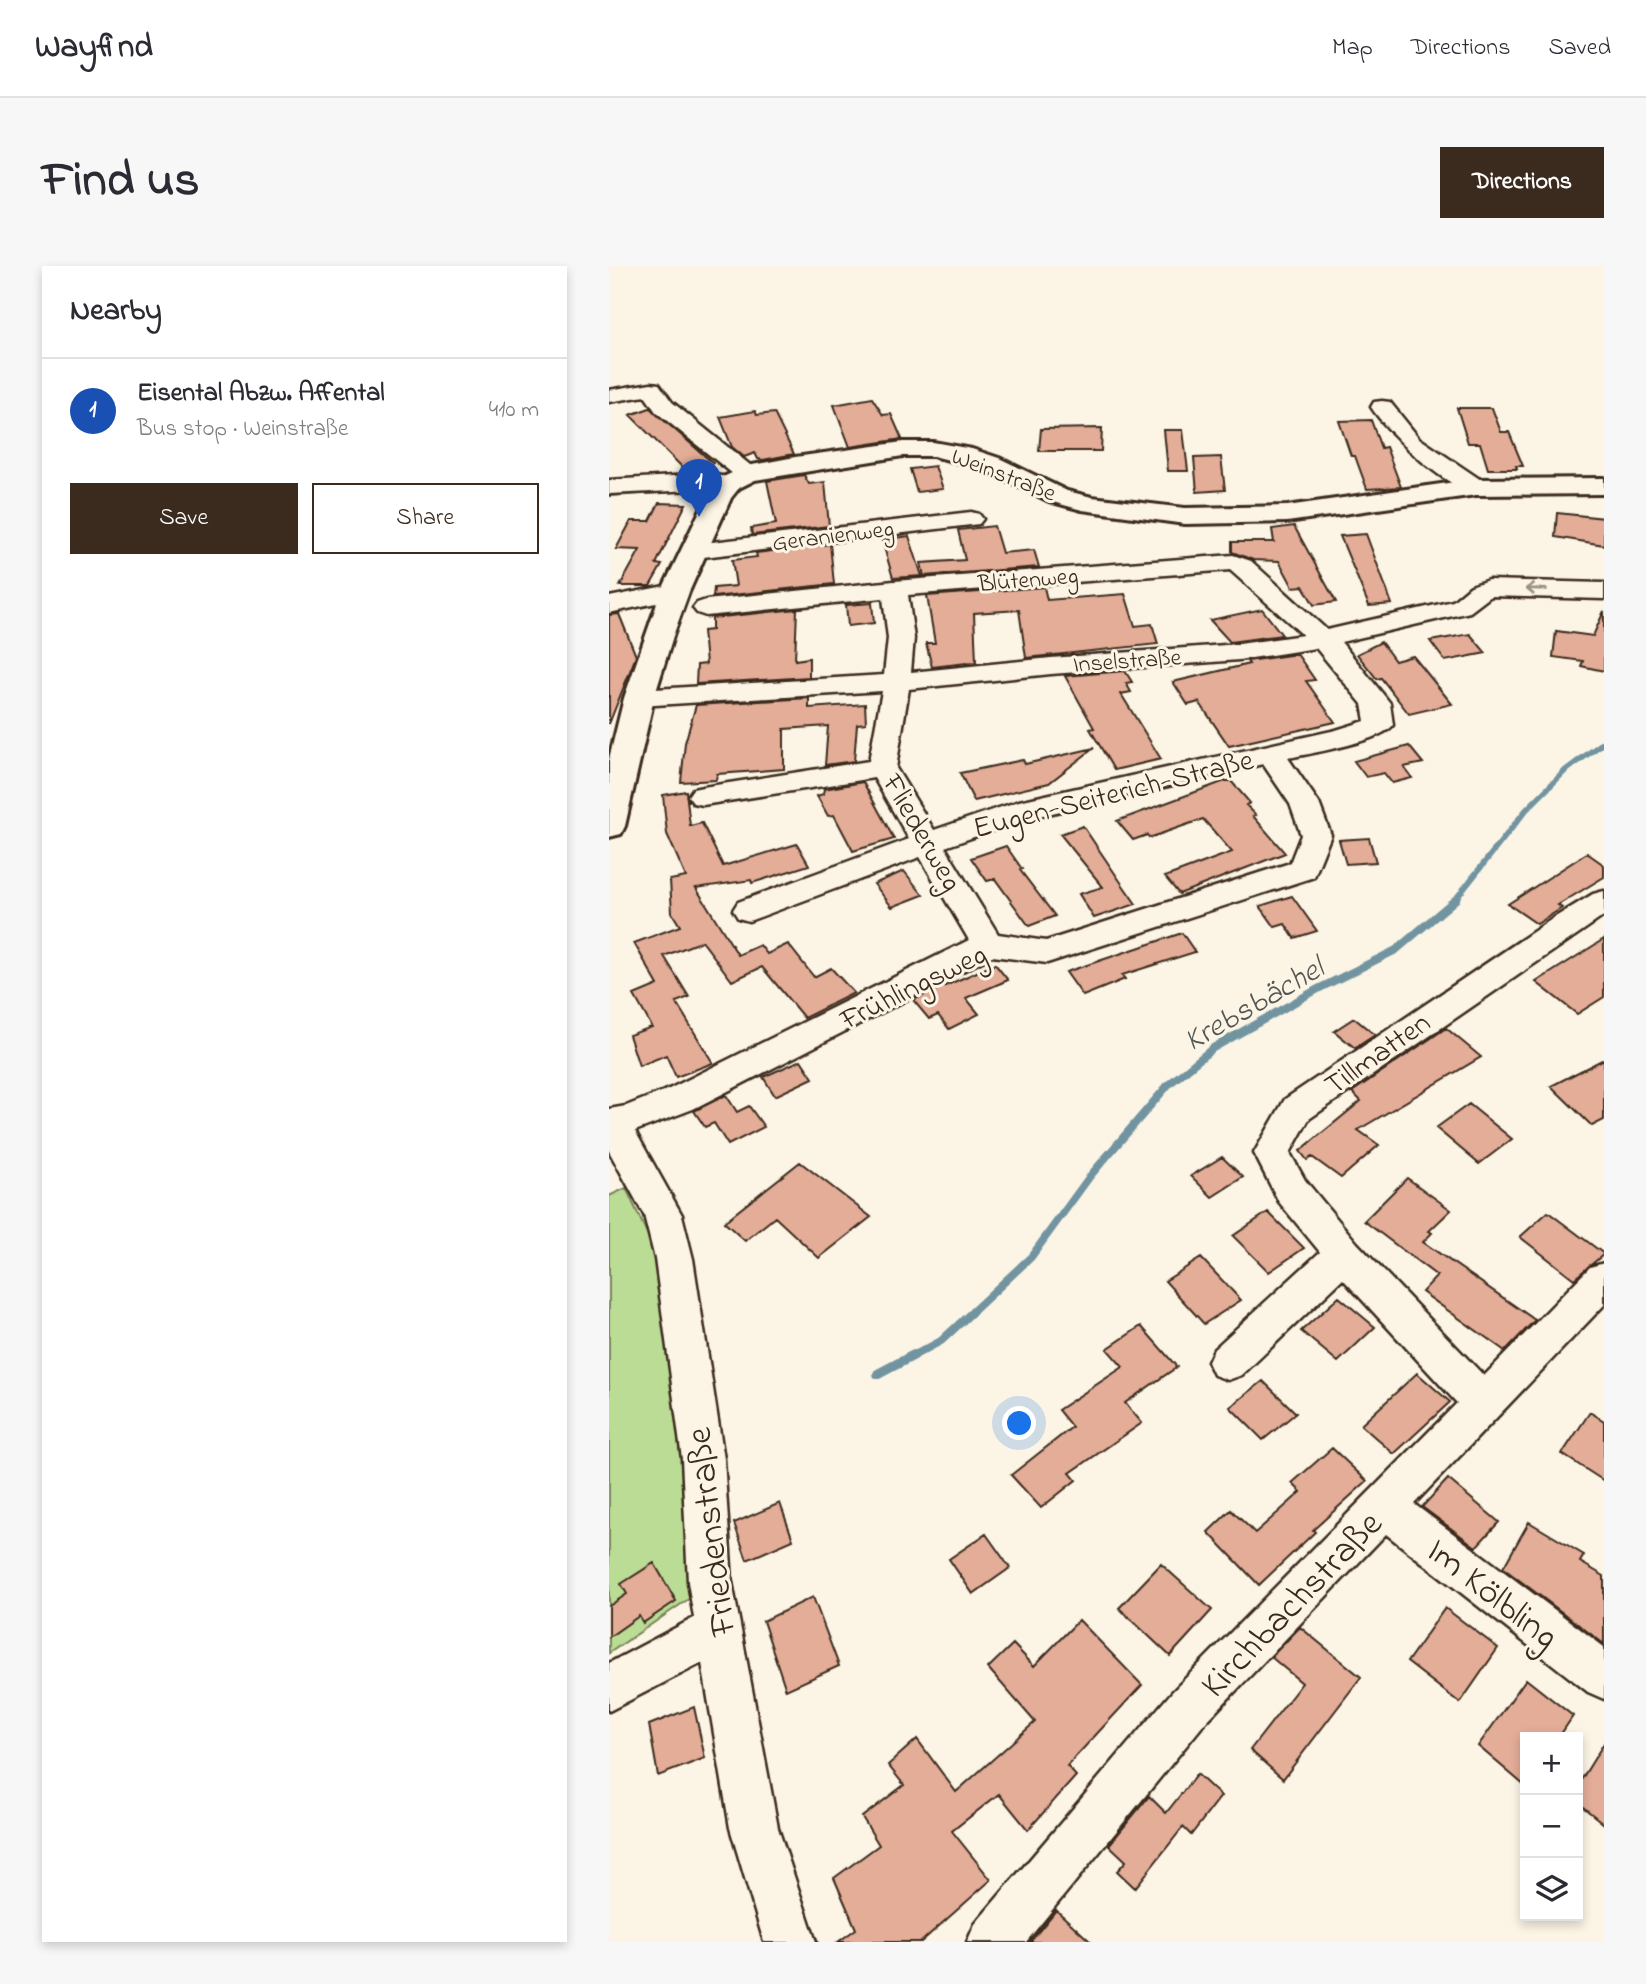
<!DOCTYPE html>
<meta charset="utf-8">
<style>
:root{--surface:#fff;--page:#f7f7f7;--text:#2b2b33;--muted:#7c7c81;--line:#e1e1e2;--accent:#3b2a1e}
body{margin:0;font-family:"Indie Flower",sans-serif;background:var(--page);color:var(--text)}
.controls{position:absolute;right:21px;bottom:21px;display:grid;overflow:hidden;border-radius:0px;box-shadow:0 4px 10px #0003}
.controls button{width:63px;height:63px;display:grid;place-items:center;padding:0;border:0;border-bottom:2px solid var(--line);background:var(--surface);color:var(--text);font:35px sans-serif}
.you{position:absolute;left:411px;top:1158px;width:24px;height:24px;margin:-18px;border:5px solid #fff;border-radius:50%;background:#1a73e8;box-shadow:0 0 0 10px #1a73e833}
.badge{display:grid;place-items:center;width:46px;height:46px;border-radius:50%;background:var(--accent);color:#fff;font-size:23px;font-weight:700}
.pin{position:absolute;translate:-50% -58px;filter:drop-shadow(0 2px 4px #0008)}
.pin::after{content:'';position:absolute;top:37px;width:24px;height:21px;background:inherit;clip-path:polygon(0 0,100% 0,50% 100%)}
.list{margin:0;padding:0;list-style:none}
h2{display:flex;justify-content:space-between;align-items:center;height:91px;margin:0;padding:0 28px;font-size:30px}
h2 small{font-size:23px;font-weight:400;color:var(--muted)}
.list li{display:grid;grid-template-columns:46px 1fr auto;gap:21px;align-items:center;box-sizing:border-box;height:105px;padding:0 28px;border-top:2px solid var(--line)}
.list b{display:block;font-size:26px;white-space:nowrap}
.list p{margin:0;font-size:23px;white-space:nowrap;color:var(--muted)}
.list em{font-size:23px;font-style:normal;color:var(--muted)}
.actions{display:flex;gap:14px;padding:21px 28px}
.actions a{flex:1;padding:16px 0;border:2px solid var(--accent);border-radius:0px;text-align:center;font-size:24px;color:var(--accent)}
.actions .main{background:var(--accent);color:#fff}
.icon{flex:none;width:38px;height:38px;fill:none;stroke:currentColor;stroke-width:2;stroke-linecap:round;stroke-linejoin:round}
.map{position:relative;flex:none;width:995px;height:1676px;overflow:hidden;border-radius:0px}
header{display:flex;align-items:center;gap:42px;box-sizing:border-box;height:98px;padding:0 35px;background:var(--surface);border-bottom:2px solid var(--line)}
header strong{font-size:33px}
nav{display:flex;gap:38px;margin-inline-start:auto;font-size:24px}
.intro{display:flex;align-items:center;justify-content:space-between;box-sizing:border-box;height:168px;padding:0 42px}
h1{margin:0;font-size:49px}
.button{padding:18px 32px;border-radius:0px;background:var(--accent);color:#fff;font-size:24px;font-weight:700}
main{display:flex;gap:42px;padding:0 42px}
aside{flex:1;background:var(--surface);border-radius:0px;box-shadow:0 4px 10px #0003}
.map>svg:first-child{display:block}
.green{fill:#badc95;stroke:#7a835a;stroke-width:2}
.lines{fill:none;stroke-linecap:round;stroke-linejoin:round}
.stream-far3{stroke:#7294a1;stroke-width:4.5}
.stream-far2{stroke:#7294a1;stroke-width:6}
.stream-far1{stroke:#7294a1;stroke-width:8}
.stream{stroke:#7294a1;stroke-width:10}
.building{fill:#e3ad98;stroke:#3b2a1e;stroke-width:2}
.minor-casing{stroke:#3b2a1e;stroke-width:5}
.major-casing{stroke:#3b2a1e;stroke-width:6}
.minor{fill:#fcf5e5;fill-rule:evenodd}
.major{fill:#fcf5e5;fill-rule:evenodd}
.oneway{stroke:#9c9082}
.labels{text-anchor:middle;stroke-width:6;stroke-linejoin:round;paint-order:stroke}
.far-street-label{font-size:24px;fill:#3b2a1e;stroke:#fcf5e5}
.street-label{font-size:30px;fill:#3b2a1e;stroke:#fcf5e5}
.water-label{font-size:32px;font-style:italic;fill:#525654;stroke:#fcf5e5}
.near-street-label{font-size:37px;fill:#3b2a1e;stroke:#fcf5e5}
</style>
<header>
<strong>Wayfind</strong>
<nav><a>Map</a><a>Directions</a><a>Saved</a></nav>
</header>
<div class="intro"><h1>Find us</h1><a class="button">Directions</a></div>
<main>
<aside>
<h2>Nearby<small></small></h2>
<ul class="list">
<li><span class="badge" style="background:#1a4fb4">1</span><div><b>Eisental Abzw. Affental</b><p>Bus stop · Weinstraße</p></div><em>410 m</em></li>
</ul>
<div class="actions"><a class="main">Save</a><a>Share</a></div>
</aside>
<div class="map">
<svg width="995" height="1676" viewBox="0 0 995 1676">
<rect width="100%" height="100%" fill="#fcf5e5"/>
<filter id="ink" filterUnits="userSpaceOnUse"><feTurbulence type="fractalNoise" baseFrequency=".0143" numOctaves="2"/><feDisplacementMap in="SourceGraphic" scale="14" xChannelSelector="R" yChannelSelector="G"/><feConvolveMatrix kernelMatrix="1 2 1 2 8 2 1 2 1" color-interpolation-filters="sRGB"/></filter>
<g filter="url(#ink)">
<path class="green" d="M17,922L60,1015L84,1330L0,1387V930Z"/>
<g class="lines">
<path class="stream-far3" d="M0,229L61,225"/>
<path class="stream-far2" d="M846,634L917,544L956,505L995,476"/>
<path class="stream-far1" d="M302,1091L332,1075L422,991L481,910L559,819L604,782L709,723L787,684L847,633"/>
<path class="stream" d="M269,1108L305,1089"/>
</g>
<path class="building" d="M263,132L274,149L282,148L293,173L241,181L225,139Z
M41,142L104,197L100,206H78L21,149Z
M848,142H883L892,166H900L914,200H907L908,203H879L871,177H859Z
M146,145L148,149L165,147L185,188L154,194L149,193L146,187L135,191L123,181L111,151Z
M762,154L772,182L777,181L792,221L758,223L746,190H742L730,155Z
M493,162L492,185H430L432,163Z
M555,164H574L579,205H559Z
M612,191L616,224L588,226L585,192Z
M326,200L334,223L308,226L301,203Z
M195,209L200,218L216,216L220,260L143,269L142,262L167,258L158,215Z
M50,237L77,238L47,298L53,299L41,320H11L31,284L7,283L22,255H41Z
M948,247L995,252V279L946,271Z
M385,260L393,287L425,284L430,301L315,310L312,297L356,294L349,264Z
M685,260L727,336L705,339L694,320L684,321L670,295L644,294L623,286V276H665L663,263Z
M757,268L783,338L760,340L731,270Z
M300,270L313,310L284,312L273,274Z
M221,278L225,318L104,331L105,322L127,320L123,294L148,291L147,287Z
M435,321L438,334L516,328L526,360L543,358L549,378L417,392L410,344L365,347L367,396L323,401L317,377H326L318,330Z
M263,337L265,357L239,360L237,339Z
M188,343L186,394L200,392V411L87,418L88,399L97,398L94,365L103,364V352Z
M653,343L673,369L621,376L601,354Z
M995,345V405L972,400L974,395L944,391L947,365L984,370Z
M10,348L27,390L0,458V349Z
M861,368L877,387L836,395L821,375Z
M772,376L786,395L804,390L843,438L800,448L772,412L768,413L748,388Z
M688,388L706,414L697,415L726,456L620,480L590,436L579,439L564,416L640,398L638,395Z
M516,405L523,416L517,417L522,426L512,428L552,493L505,504L481,463L485,462L456,410Z
M200,432V442L256,438L257,457L248,458L245,495L216,499L219,460L175,463V503L108,508L107,514L72,516L76,477L87,439Z
M800,480L814,497L795,501L803,512L783,517L775,507L757,511L745,495Z
M485,482L440,517L365,535L351,507L414,494L416,498Z
M616,515H622L641,537L637,539L647,549L644,550L676,587L570,628L556,611L623,586L594,553L540,572L538,569L524,574L508,555Z
M254,516L285,573L244,585L225,549L219,550L208,530L214,528L215,523Z
M77,525L81,560L93,557L114,600L188,578L200,599L143,617L142,614L87,622L129,689L151,679L158,688L179,678L205,711L222,702L245,727L195,752L153,701L123,715L93,675L55,690L80,731L67,736L104,797L67,811L57,789L30,800L20,769L43,761L25,729L49,719L25,677L71,660L63,647L61,614L77,611L58,568L54,529Z
M474,560L511,615L527,638L485,652L470,628L494,621L451,568Z
M760,572L767,596L737,598L730,574Z
M397,580L413,603L411,604L446,650L420,660L386,613L378,615L362,592Z
M978,587L995,599V611L949,639L953,642L928,658L899,638Z
M295,605L314,629L283,641L265,618Z
M683,630L708,665L685,672L676,658L666,661L651,640Z
M573,667L586,686L513,709L516,713L474,730L457,706Z
M995,673V731L968,748L927,716Z
M386,698L399,714L357,732L370,748L340,763L329,749L320,753L304,734Z
M745,752L766,769L746,782L725,765Z
M837,762L872,791L749,864L770,879L732,912L703,891L698,894L691,885L752,835L743,826Z
M995,793V854L983,860L942,820Z
M192,794L204,812L166,830L154,811Z
M117,829L128,846L140,840L155,861L119,879L105,857L96,861L85,845Z
M860,838L903,873L870,898L827,862Z
M613,891L634,911L603,931L582,910Z
M191,896L262,951L210,992L166,951L136,975L115,956Z
M798,912L842,944L820,965L823,967L814,976L926,1054L896,1085L813,1026L828,1010L755,955Z
M659,946L695,982L660,1006L624,970Z
M939,946L995,988L965,1013L911,971Z
M592,992L632,1034L595,1058L556,1015Z
M730,1031L766,1061L729,1096L692,1065Z
M532,1060L568,1101L516,1137L533,1157L461,1207L467,1214L432,1242L402,1209L463,1161L449,1144L514,1101L498,1083Z
M808,1107L841,1136L785,1188L752,1159Z
M654,1115L687,1147L654,1174L621,1141Z
M981,1146L995,1155V1215L953,1188Z
M723,1182L758,1215L704,1264L706,1266L650,1319L599,1266L622,1244L646,1267L692,1226L683,1217Z
M839,1213L890,1256L867,1281L813,1241Z
M171,1237L184,1274L138,1294L125,1257Z
M920,1256L975,1289L971,1296L995,1310V1378L894,1302Z
M377,1268L401,1302L364,1328L340,1293Z
M45,1297L67,1335L34,1357L30,1350L0,1371V1340L18,1328L12,1318Z
M552,1298L603,1344L561,1390L510,1342Z
M204,1331L230,1400L177,1424L154,1355Z
M836,1342L889,1382L851,1437L798,1396Z
M470,1354L533,1419L458,1500L467,1510L419,1564L390,1528L343,1565L382,1614L312,1676H229L247,1663L225,1612L270,1579L253,1551L295,1519L279,1499L308,1473L347,1526L426,1456L379,1402L404,1378L425,1400Z
M691,1361L752,1411L674,1513L641,1484L693,1417L662,1391Z
M917,1413L964,1450L950,1471H916V1520L869,1480Z
M85,1441L96,1492L49,1510L40,1459Z
M995,1477V1558L969,1537V1519Z
M588,1508L612,1530L582,1569L574,1561L526,1622L508,1605L517,1595L500,1579L540,1530L557,1547Z
M447,1644L482,1676H421Z"/>
<g class="lines">
<g class="minor-casing">
<path id="minor" d="M42,117L50,118L63,136L146,203L149,208L146,213L138,215L129,212L133,217L129,222L0,228V214L96,208L129,212L47,146L36,130L0,136V124Z
M773,135L781,136L810,172L875,216L879,221L875,226C845,233 778,166 762,141L765,136Z
M362,246L370,248L374,253L370,258L86,292L77,290L74,285L77,280L86,278Z
M624,289L642,295L718,364L844,335L862,320L879,314L995,317V333L882,330L861,346L732,376L781,437L784,459C773,475 700,488 679,492L710,537L722,569L705,611L438,697L383,690L84,843L26,865L73,949L84,993L115,1193L123,1316L169,1562L207,1676H155L121,1562L93,1397L0,1445V1397L85,1352L79,1316L73,1193L46,993L35,949L0,885V843L17,840L60,823L360,674L311,591L140,655L129,652L124,644L129,636L300,573L265,512L94,539L84,537L79,530L84,523L94,521L260,495L273,425L30,440L20,438L16,432L20,426L30,424L275,409L279,372L274,332L97,350L88,347L84,342L88,337L97,334L285,315ZM621,304L694,369L630,378L442,392L302,406L305,372L299,329ZM707,382L753,438L756,455L727,464L410,535L325,564L287,502L300,423L442,408L630,394ZM654,498L681,538L692,569L681,597L437,675L389,668L336,581L417,553Z
M66,318L75,321L79,326L75,331L0,347V331Z
M995,625V650L700,853L681,887L696,914L748,977L875,1110L981,1001L995,997V1039L805,1238L995,1381V1433L979,1426L777,1268L595,1458L417,1676H358L366,1658L563,1426L848,1137L734,1013L633,1109L619,1114L605,1109L599,1096L605,1083L711,986L670,936L645,887L676,833L943,653L984,628Z"/>
</g>
<g class="major-casing">
<path id="major" d="M294,176H324L363,183L390,192L458,225L483,231L576,242L678,240L867,213L995,212V228L867,229L678,256L576,258L473,244L440,235L372,202L324,190H294L146,214L130,222L122,232L80,326L64,370L45,432L16,560L12,568L0,571V493L15,432L52,326L101,224L112,212L138,200L186,191Z"/>
</g>
<use href="#minor" class="minor"/>
<use href="#major" class="major"/>
</g>
<defs><path id="oneway-shaft" d="M-6 0H5M1.5-3L5.5 0L1.5 3" fill="none" stroke-width="1.6" stroke-linecap="round" stroke-linejoin="round" transform="scale(1.75)"/></defs>
<use class="oneway" href="#oneway-shaft" transform="translate(927 323) rotate(-178)"/>
</g>
<g class="labels">
<g class="far-street-label">
<text transform="translate(395 208) rotate(21)" y="8">Weinstraße</text>
<text transform="translate(224 269) rotate(-7)" y="8">Geranienweg</text>
<text transform="translate(419 313) rotate(-5)" y="8">Blütenweg</text>
<text transform="translate(518 394) rotate(-4)" y="8">Inselstraße</text>
</g>
<g class="street-label">
<text transform="translate(504 527) rotate(-14)" y="10">Eugen-Seiterich-Straße</text>
<text transform="translate(314 566) rotate(60)" y="10">Fliederweg</text>
<text transform="translate(304 720) rotate(-26)" y="10">Frühlingsweg</text>
<text transform="translate(768 787) rotate(-35)" y="10">Tillmatten</text>
</g>
<g class="water-label">
<text transform="translate(644 737) rotate(-30)" y="11">Krebsbächel</text>
</g>
<g class="near-street-label">
<text transform="translate(100 1266) rotate(-97)" y="13">Friedenstraße</text>
<text transform="translate(885 1326) rotate(38)" y="13">Im Kölbling</text>
<text transform="translate(681 1337) rotate(-46)" y="13">Kirchbachstraße</text>
</g>
</g>
</svg>
<div class="controls">
<button>+</button>
<button>−</button>
<button><svg class="icon" aria-label="layers" viewBox="0 0 24 24"><path d="M12 4l9 5-9 5-9-5zM3 14l9 5 9-5"/></svg></button>
</div>
<div class="you"></div>
<div class="pin badge" style="left:90px;top:251px;background:#1a4fb4">1</div>
</div>
</main>
